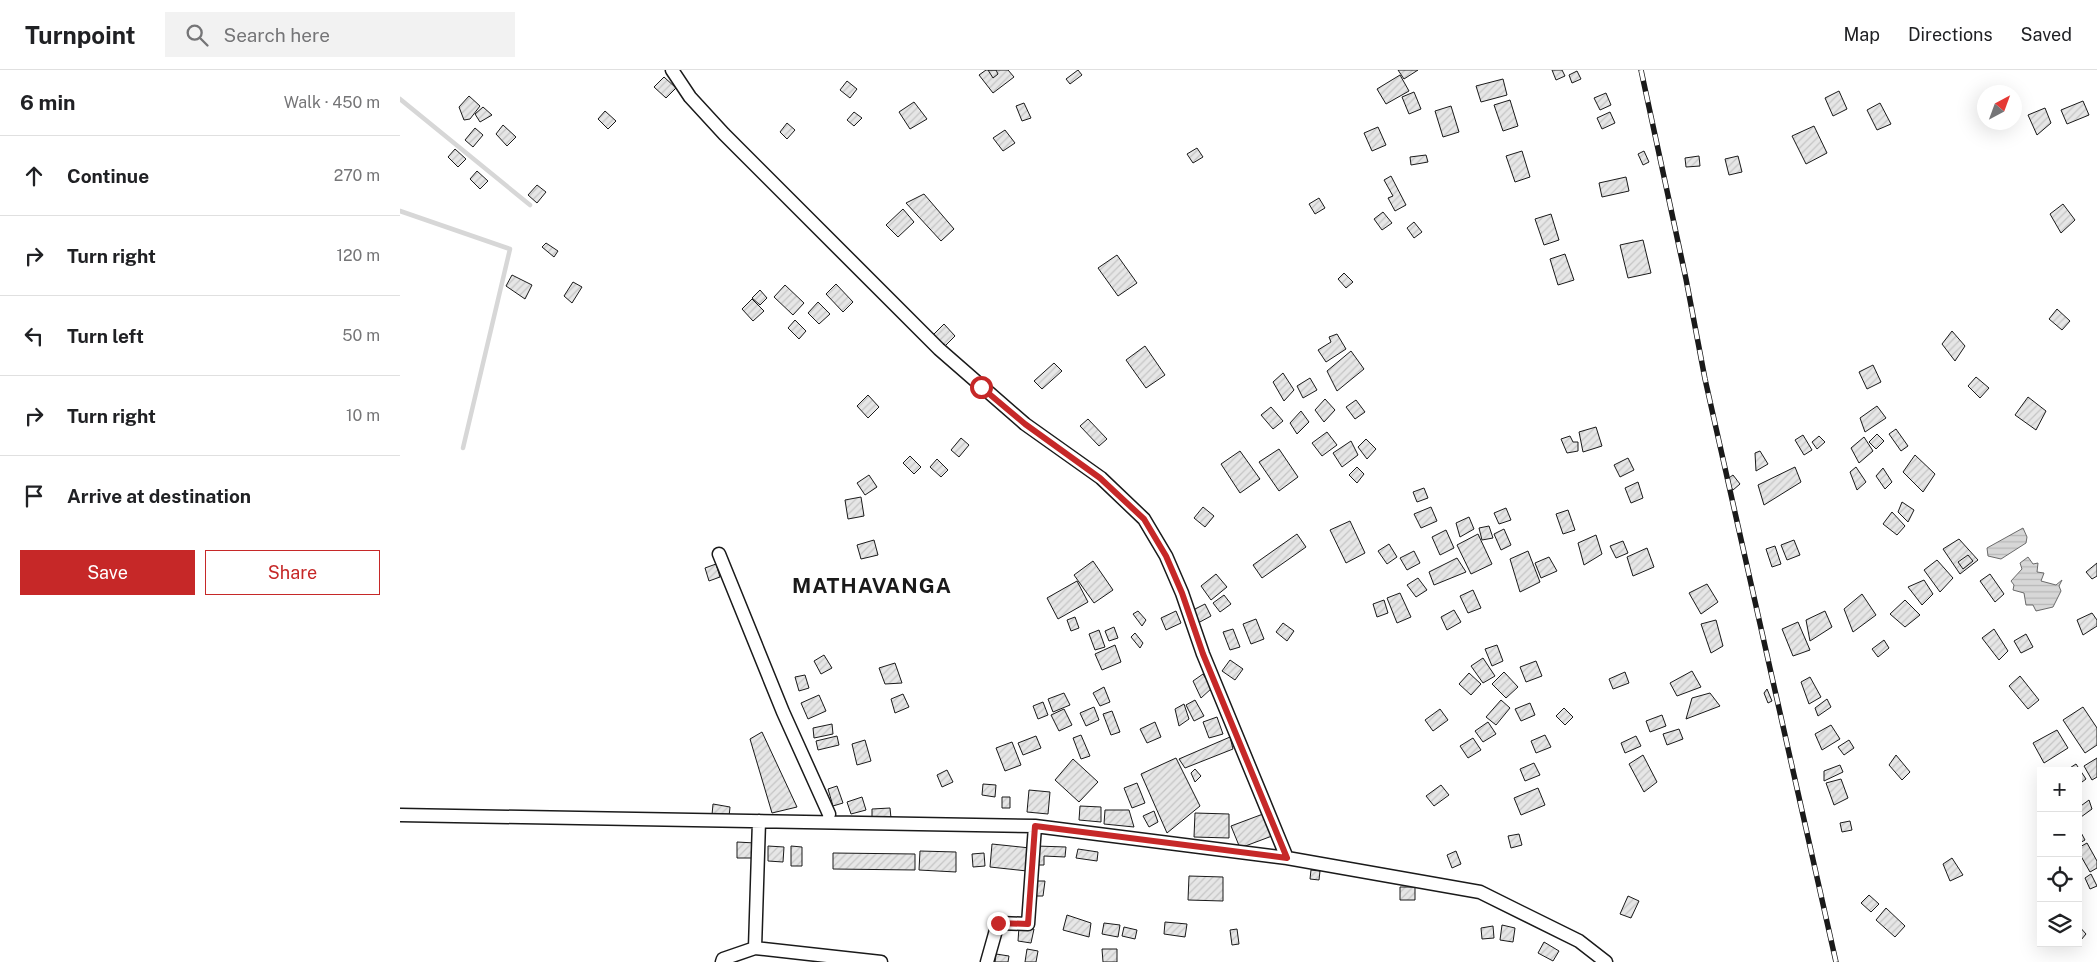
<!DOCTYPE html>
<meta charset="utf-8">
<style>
:root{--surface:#fff;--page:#f2f2f2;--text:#202124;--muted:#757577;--line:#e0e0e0;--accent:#c62828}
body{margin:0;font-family:"Public Sans",sans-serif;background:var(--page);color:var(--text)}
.controls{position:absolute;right:15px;bottom:15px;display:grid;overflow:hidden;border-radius:0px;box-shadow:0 5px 20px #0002}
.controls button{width:45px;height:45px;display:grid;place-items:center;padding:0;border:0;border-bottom:1px solid var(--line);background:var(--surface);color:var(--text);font:25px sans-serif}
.compass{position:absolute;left:1577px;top:15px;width:45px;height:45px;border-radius:50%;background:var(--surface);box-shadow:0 5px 20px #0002;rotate:41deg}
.stop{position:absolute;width:15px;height:15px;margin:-11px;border:4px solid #c62828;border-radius:50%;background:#fff}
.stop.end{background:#c62828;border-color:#fff;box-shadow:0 1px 5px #0008}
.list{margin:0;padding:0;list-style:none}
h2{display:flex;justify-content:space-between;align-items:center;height:65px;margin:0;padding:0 20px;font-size:21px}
h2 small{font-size:16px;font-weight:400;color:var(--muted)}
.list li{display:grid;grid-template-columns:32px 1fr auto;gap:15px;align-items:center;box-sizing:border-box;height:80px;padding:0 20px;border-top:1px solid var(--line)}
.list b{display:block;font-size:19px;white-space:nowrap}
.list em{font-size:16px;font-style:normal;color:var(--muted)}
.actions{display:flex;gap:10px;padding:15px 20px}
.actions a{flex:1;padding:11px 0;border:1px solid var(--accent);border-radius:0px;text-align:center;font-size:18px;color:var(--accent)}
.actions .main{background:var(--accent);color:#fff}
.icon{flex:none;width:28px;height:28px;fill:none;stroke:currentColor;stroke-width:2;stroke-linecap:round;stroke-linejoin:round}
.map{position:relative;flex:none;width:1697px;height:892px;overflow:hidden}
header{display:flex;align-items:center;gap:30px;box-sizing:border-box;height:70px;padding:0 25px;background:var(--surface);border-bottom:1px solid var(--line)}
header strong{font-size:24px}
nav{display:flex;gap:28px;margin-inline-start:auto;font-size:18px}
.search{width:350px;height:45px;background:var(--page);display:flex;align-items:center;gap:12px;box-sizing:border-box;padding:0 18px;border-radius:0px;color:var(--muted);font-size:19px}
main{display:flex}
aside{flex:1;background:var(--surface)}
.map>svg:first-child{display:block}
.water{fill:url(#water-rules);stroke:#6a6a6a}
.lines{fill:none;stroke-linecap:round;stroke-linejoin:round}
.stream{stroke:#d7d7d7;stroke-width:4.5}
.building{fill:url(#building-hatch);stroke:#1a1a1a}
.street-casing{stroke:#1a1a1a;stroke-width:15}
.street{stroke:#fff;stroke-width:12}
.rail-casing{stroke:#1a1a1a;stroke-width:5.5}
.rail{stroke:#fff;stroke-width:4;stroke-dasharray:11;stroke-linecap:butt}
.route{stroke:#c62828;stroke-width:6}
.labels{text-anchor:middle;stroke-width:4;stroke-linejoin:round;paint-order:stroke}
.district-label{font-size:21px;font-weight:bold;letter-spacing:1px;fill:#1a1a1a;stroke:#fff}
</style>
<header>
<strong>Turnpoint</strong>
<div class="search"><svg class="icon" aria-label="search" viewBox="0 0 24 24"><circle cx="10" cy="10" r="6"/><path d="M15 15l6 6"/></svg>Search here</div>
<nav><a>Map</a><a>Directions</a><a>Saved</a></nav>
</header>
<main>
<aside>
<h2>6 min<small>Walk · 450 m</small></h2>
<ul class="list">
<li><svg class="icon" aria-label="ahead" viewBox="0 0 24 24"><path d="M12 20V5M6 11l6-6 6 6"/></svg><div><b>Continue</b></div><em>270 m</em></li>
<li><svg class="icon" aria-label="right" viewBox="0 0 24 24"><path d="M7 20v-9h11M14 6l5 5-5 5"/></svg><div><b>Turn right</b></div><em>120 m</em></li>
<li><svg class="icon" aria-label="left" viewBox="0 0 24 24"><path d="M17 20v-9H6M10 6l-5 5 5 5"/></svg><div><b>Turn left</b></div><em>50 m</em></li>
<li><svg class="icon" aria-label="right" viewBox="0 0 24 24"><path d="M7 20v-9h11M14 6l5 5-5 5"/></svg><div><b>Turn right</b></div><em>10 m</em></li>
<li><svg class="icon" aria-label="arrive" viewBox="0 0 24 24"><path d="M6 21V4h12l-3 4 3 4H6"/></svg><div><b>Arrive at destination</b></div></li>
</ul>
<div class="actions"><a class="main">Save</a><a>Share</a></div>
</aside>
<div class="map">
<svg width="1697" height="892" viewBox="0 0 1697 892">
<defs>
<pattern id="water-rules" width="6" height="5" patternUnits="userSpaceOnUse" patternTransform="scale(1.25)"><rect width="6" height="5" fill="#d7d7d7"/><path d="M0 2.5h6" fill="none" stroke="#b8b8b8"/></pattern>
<pattern id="building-hatch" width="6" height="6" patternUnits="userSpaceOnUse" patternTransform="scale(1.25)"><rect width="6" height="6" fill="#e6e6e6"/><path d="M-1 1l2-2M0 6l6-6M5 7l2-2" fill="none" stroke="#c5c5c5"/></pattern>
</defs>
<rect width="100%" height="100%" fill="#fff"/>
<path class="water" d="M1623,458L1627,467L1626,473L1601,489L1588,486L1587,478Z
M1628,487L1633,494L1638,493L1637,502L1644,503L1641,511L1656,515L1662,510L1659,516L1661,521L1653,537L1636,541L1633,535H1626L1624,523L1613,520L1614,515L1611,511L1622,499L1620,493Z"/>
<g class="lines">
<path class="stream" d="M0,29L130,135
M0,141L110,179L63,378"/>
</g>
<path class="building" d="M586,0H608L614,7L593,23L579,5Z
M588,0H596L598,4L593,8Z
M678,0L682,5L670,14L666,9Z
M998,0H1018L1004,9Z
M1152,0H1162L1165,6L1156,10Z
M1177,1L1181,9L1172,13L1169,5Z
M1000,5L1009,21L986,34L977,19Z
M264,7L276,18L266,28L254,17Z
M1103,9L1107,25L1081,32L1076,16Z
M447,11L457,19L450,28L440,20Z
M1439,21L1447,39L1433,46L1425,28Z
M1014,22L1021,39L1009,44L1002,27Z
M1206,23L1211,35L1200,40L1194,28Z
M69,26L80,36L70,49L64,50L59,37Z
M1110,30L1118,56L1103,61L1094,35Z
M1683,31L1689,45L1667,54L1661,40Z
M514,32L527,49L510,59L499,42Z
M624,33L631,48L622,51L616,36Z
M1480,33L1491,54L1477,60L1467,40Z
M1051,36L1059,62L1043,67L1035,41Z
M83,37L92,45L80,52L75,44Z
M1645,38L1651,53L1637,65L1628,45Z
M205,41L216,51L208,59L198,49Z
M454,42L462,48L454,56L447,50Z
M1210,42L1215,53L1202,59L1197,48Z
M387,53L395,60L387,69L380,62Z
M103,55L116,67L107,76L96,64Z
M1414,56L1427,83L1406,94L1392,66Z
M978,57L986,75L972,81L964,63Z
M75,58L83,65L73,77L65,70Z
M605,60L615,73L603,81L593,68Z
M797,78L803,87L793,93L787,84Z
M55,79L66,89L58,97L48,87Z
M1122,81L1130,107L1115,112L1106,86Z
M1244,81L1249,92L1243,95L1238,84Z
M1026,85L1028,92L1011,95L1010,87Z
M1299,86L1300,96L1286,97L1285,88Z
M1338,86L1342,102L1329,105L1325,89Z
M77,101L88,111L80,119L70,109Z
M991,106L1006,135L995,141L988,128L993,126L984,110Z
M1226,107L1229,121L1202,127L1199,113Z
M137,115L146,122L137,133L128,125Z
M524,124L554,159L541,171L506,133Z
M919,128L925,138L915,144L909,134Z
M1663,134L1675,150L1661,163L1650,144Z
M503,139L514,152L498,167L486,155Z
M983,142L992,153L982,160L974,149Z
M1151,144L1159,170L1144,175L1135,149Z
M1014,152L1022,162L1014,168L1007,158Z
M1243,170L1251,203L1228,208L1220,175Z
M146,173L158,181L154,187L142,177Z
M1165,184L1174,210L1158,215L1150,189Z
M717,185L737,213L718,226L698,198Z
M944,203L953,212L946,218L938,209Z
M112,205L132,215L125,229L106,216Z
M173,212L182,217L172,233L164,226Z
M436,214L453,232L443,242L426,224Z
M385,215L404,233L393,245L374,227Z
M360,220L367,228L360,235L352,228Z
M352,229L364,241L353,251L342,239Z
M418,232L430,244L419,254L408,243Z
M1657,239L1670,251L1662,260L1649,249Z
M395,250L406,261L399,269L388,258Z
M544,254L555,266L544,277L533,265Z
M1552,261L1565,276L1555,291L1542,274Z
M937,264L946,279L926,292L918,280L931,272L929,267Z
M745,276L765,305L746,318L726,290Z
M951,281L964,299L937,321L927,301Z
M654,293L662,301L642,319L634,311Z
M1473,295L1481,312L1467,319L1459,302Z
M883,303L894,320L884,331L873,312Z
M1576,307L1589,318L1580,328L1568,316Z
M910,308L917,320L903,328L897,316Z
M468,325L479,337L468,348L457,336Z
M1628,327L1646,341L1636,360L1615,345Z
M925,329L935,340L924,352L915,340Z
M956,330L965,342L955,349L946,337Z
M1477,336L1486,348L1465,362L1460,348Z
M871,337L883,351L873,359L861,345Z
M901,341L909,352L897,364L890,353Z
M688,349L707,369L699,376L680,356Z
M1196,357L1202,376L1183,382L1179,362Z
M1496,359L1508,376L1501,381L1489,364Z
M927,362L937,375L922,386L912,373Z
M1477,364L1484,371L1476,379L1469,372Z
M1403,365L1412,380L1404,385L1395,370Z
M1170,366L1173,372H1178V381L1167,383L1161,369Z
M1419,366L1425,372L1417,379L1412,372Z
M1464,367L1473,381L1459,393L1451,378Z
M561,368L569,375L559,387L551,380Z
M966,369L976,379L967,389L958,377Z
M951,371L958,385L942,397L933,383Z
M879,379L898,407L879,421L859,392Z
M840,381L860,409L840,423L821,394Z
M1360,381L1368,394L1356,401L1355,383Z
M1515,385L1535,404L1523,422L1503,402Z
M510,386L521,397L514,404L503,393Z
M1228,388L1234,400L1220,407L1214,395Z
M537,389L548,400L541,407L530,397Z
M957,397L964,404L957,413L949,405Z
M1395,397L1401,412L1364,435L1358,415Z
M1456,397L1466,412L1457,420L1450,402Z
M1483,398L1492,412L1485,419L1476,406Z
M469,405L477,417L465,425L457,413Z
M1333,405L1340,414L1333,420L1326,410Z
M1238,412L1243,428L1231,433L1225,418Z
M1024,418L1028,428L1017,432L1013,422Z
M461,427L464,446L448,449L445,430Z
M1502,432L1514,440L1508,452L1498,442Z
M803,437L814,446L805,457L794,448Z
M1031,437L1037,451L1021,458L1014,444Z
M1106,438L1111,450L1099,454L1094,443Z
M1168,440L1175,460L1163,464L1156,444Z
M1492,442L1505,456L1497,465L1483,454Z
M1069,447L1074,459L1060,467L1056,453Z
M950,451L965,483L946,493L930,460Z
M1089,456L1093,468L1082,470L1079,458Z
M1104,459L1111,475L1101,480L1094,464Z
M1046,460L1054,478L1040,485L1032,467Z
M897,464L906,477L862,508L853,495Z
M1078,464L1092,494L1071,504L1057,475Z
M1196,465L1202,484L1184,495L1178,473Z
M1559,469L1578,490L1560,504L1543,479Z
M474,470L478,485L461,489L457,475Z
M1394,470L1400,485L1387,490L1381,475Z
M1223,471L1228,483L1216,488L1210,476Z
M989,474L997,487L987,494L978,481Z
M1375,476L1381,494L1372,497L1366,479Z
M1247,478L1254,497L1233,506L1227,487Z
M1014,481L1020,493L1007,500L1000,488Z
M1128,481L1140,512L1120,522L1110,489Z
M1568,485L1573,491L1563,499L1558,492Z
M1149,487L1157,501L1141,508L1135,493Z
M1057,488L1066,502L1034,515L1029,502Z
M1537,490L1553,508L1540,522L1524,500Z
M693,491L713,520L694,533L674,505Z
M1697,493V506L1692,509L1686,502Z
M316,494L320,507L309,511L305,498Z
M816,504L827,517L811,530L801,516Z
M1590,504L1604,524L1595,532L1580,511Z
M1018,508L1027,520L1016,527L1007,515Z
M1524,510L1533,524L1522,535L1508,517Z
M677,511L688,532L658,549L647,528Z
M1307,514L1318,532L1301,544L1289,523Z
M1073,520L1081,538L1068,543L1060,526Z
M1000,523L1011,547L997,553L987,528Z
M1462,524L1476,545L1453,562L1444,539Z
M824,525L831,534L820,542L813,533Z
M984,530L988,543L977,547L973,534Z
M1505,530L1520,545L1505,557L1490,544Z
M805,534L811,546L798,553L793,540Z
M1054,540L1061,552L1047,560L1041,547Z
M738,541L746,550L742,556L733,544Z
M776,541L781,553L766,560L761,548Z
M1425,541L1432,557L1410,571L1406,550Z
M1692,543L1697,550V556L1683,565L1677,550Z
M675,547L679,558L671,561L667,550Z
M856,549L864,569L851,574L843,554Z
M1316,550L1323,576L1311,583L1301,554Z
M1398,552L1410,580L1393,586L1382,559Z
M883,553L894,561L887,571L876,562Z
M714,557L718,568L709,571L705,561Z
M833,559L840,577L830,580L823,562Z
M1594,559L1608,581L1599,590L1582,568Z
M699,560L705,577L695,580L689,564Z
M735,563L743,573L740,578L731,567Z
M1626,564L1633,577L1621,583L1614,571Z
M1484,570L1489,578L1478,587L1472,579Z
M715,575L721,592L702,600L695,584Z
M1097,575L1103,591L1092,596L1085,579Z
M424,585L432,598L421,604L414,591Z
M1083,588L1095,606L1083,613L1071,596Z
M830,590L843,599L835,610L822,601Z
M1136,591L1142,606L1126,612L1120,597Z
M495,593L502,613L485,614L479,598Z
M1292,601L1301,617L1277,626L1270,613Z
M1104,602L1118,617L1106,628L1092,614Z
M1225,602L1229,613L1213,619L1209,609Z
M1069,603L1081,614L1071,625L1059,614Z
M803,604L812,618L801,628L793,611Z
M405,605L409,618L399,621L395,607Z
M1620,606L1639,630L1628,639L1609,616Z
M1410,607L1421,627L1409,634L1401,612Z
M704,617L710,632L700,636L693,623Z
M1367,619L1372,631L1368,633L1364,623Z
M664,623L670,635L653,642L648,629Z
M1310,623L1320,636L1286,649L1292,628Z
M503,624L509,637L495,643L491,629Z
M419,625L426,641L408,649L401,633Z
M1427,629L1431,637L1418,646L1415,638Z
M795,630L804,646L794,651L786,635Z
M1101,630L1110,638L1096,655L1086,647Z
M643,632L648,645L638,649L633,636Z
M1130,633L1135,645L1121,651L1115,639Z
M784,634L789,649L779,656L775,639Z
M694,637L699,650L686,656L680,643Z
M1683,637L1697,658V675L1685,683L1663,650Z
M1164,638L1173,647L1165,655L1156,646Z
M664,639L672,655L659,661L651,645Z
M1040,639L1048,650L1033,661L1025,650Z
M712,641L720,662L711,665L703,644Z
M1262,645L1266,656L1250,662L1246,651Z
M817,647L823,664L809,668L803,652Z
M755,652L761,667L747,673L740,659Z
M1088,652L1096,664L1083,672L1075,661Z
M432,654L433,664L414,668L413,658Z
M1431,655L1440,669L1422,680L1415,664Z
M1279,659L1283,669L1267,675L1263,664Z
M1657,660L1668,678L1644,693L1633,673Z
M362,662L397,737L372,743L350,669Z
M681,665L690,686L681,689L673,668Z
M1145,665L1151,677L1136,683L1131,671Z
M437,666L439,675L418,680L416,671Z
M636,666L641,678L623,685L618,673Z
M1236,666L1241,676L1225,683L1221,673Z
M830,667L833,679L785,698L779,689Z
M1073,668L1081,680L1068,688L1060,676Z
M465,670L471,691L457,695L452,674Z
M1449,670L1454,678L1444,685L1438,677Z
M612,672L621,695L605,701L596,678Z
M1243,685L1257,712L1244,722L1229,694Z
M1496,685L1510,702L1502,710L1489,695Z
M776,688L800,736L767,763L741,704Z
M1697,688V707L1692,710L1684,696Z
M673,689L698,712L679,732L655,710Z
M1134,693L1140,705L1125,711L1120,699Z
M1676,694L1686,709L1678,715V701H1665Z
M1440,695L1443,702L1424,711V701Z
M795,699L801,706L795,712L791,703Z
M547,700L553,712L542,717L537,705Z
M1441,709L1448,728L1434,735L1426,713Z
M737,713L745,733L732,738L724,718Z
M583,714L596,715L595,727L582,725Z
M1041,715L1049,725L1034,736L1026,726Z
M437,716L443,733L433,736L428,719Z
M1138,718L1145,735L1121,745L1114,728Z
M629,720L650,722L648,744L627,742Z
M462,727L466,740L451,744L447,732Z
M602,727H610V738H602Z
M1689,730L1692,739L1681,747L1678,738Z
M313,734L330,737L329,747L312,745Z
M680,736L701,737V752L679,750Z
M490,738L491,748L472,749V739Z
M705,740H729L734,757L704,754Z
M754,741L758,752L749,757L743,746Z
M795,743L829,744V768L794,767Z
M863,744L872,766L840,778L831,756Z
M1450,751L1452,760L1442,762L1440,753Z
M1678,757L1685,770L1678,774Z
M1119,764L1122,775L1111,778L1108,766Z
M337,772L355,773V788H337Z
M1687,773L1697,791V798L1690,802L1678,781V778Z
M592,774L630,778L627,801L590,797Z
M368,776L384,777L383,792L368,791Z
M391,776L402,777V796H391Z
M636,776L666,777L665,787L644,786V795H635Z
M678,779L698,782L697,791L676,788Z
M520,781L556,782V802L519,800Z
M1056,781L1061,794L1052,798L1047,785Z
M433,783L515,784V800L433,799Z
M584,783L585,796L573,797L572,784Z
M1552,788L1563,805L1550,811L1543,794Z
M911,800L920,801L919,810L910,809Z
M1691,804L1697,816L1690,819L1685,808Z
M789,806L823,807V831L788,830Z
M637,811H645L643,826H635Z
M1000,817H1015V830H1000Z
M1469,825L1479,834L1471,842L1461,833Z
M1228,826L1239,831L1231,848L1220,844Z
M1486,838L1505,856L1495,867L1476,850Z
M667,845L691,853L689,867L663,860Z
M765,852L787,854L785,867L764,864Z
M704,853L720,855L718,867L702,864Z
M1102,855L1115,858L1113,872L1100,870Z
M1678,855L1686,864L1681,870L1678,867Z
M1093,856L1094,868L1082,869L1081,858Z
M619,857L634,859L631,873L618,871Z
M724,857L737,860L735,869L722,866Z
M837,859L839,874L832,875L830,860Z
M1144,872L1159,881L1153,891L1138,883Z
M627,879L638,881L636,892H625Z
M702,879H717V892H703Z
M596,884L609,886L608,892H595Z"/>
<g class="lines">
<g class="street-casing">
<path id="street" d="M272,0L290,27L324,64L539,279L625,354L701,408L744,449L766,486L782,523L803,584L887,788
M319,484L383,642L429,744
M0,745L635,756L887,788L1080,822L1179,871L1206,892
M355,878L481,892
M322,892L323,889L355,878L359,751
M587,892L598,853L628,854L635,756"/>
</g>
<use href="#street" class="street"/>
<g class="rail-casing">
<path id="rail" d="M1241,0L1286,209L1305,309L1436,892"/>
</g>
<use href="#rail" class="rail"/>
</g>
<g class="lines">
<path class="route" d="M581,317L625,354L700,408L744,449L766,486L782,523L803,584L887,788L635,756L628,854L598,853"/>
</g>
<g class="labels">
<g class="district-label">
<text x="472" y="523">MATHAVANGA</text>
</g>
</g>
</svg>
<div class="controls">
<button>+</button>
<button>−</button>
<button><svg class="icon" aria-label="locate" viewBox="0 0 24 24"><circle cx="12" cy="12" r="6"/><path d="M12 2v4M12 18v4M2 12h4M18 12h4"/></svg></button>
<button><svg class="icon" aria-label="layers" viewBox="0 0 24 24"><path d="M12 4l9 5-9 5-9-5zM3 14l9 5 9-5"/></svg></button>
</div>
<svg class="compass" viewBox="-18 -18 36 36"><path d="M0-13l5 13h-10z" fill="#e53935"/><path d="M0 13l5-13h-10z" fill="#757577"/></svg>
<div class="stop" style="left:581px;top:317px"></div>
<div class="stop end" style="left:598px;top:853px"></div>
</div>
</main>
